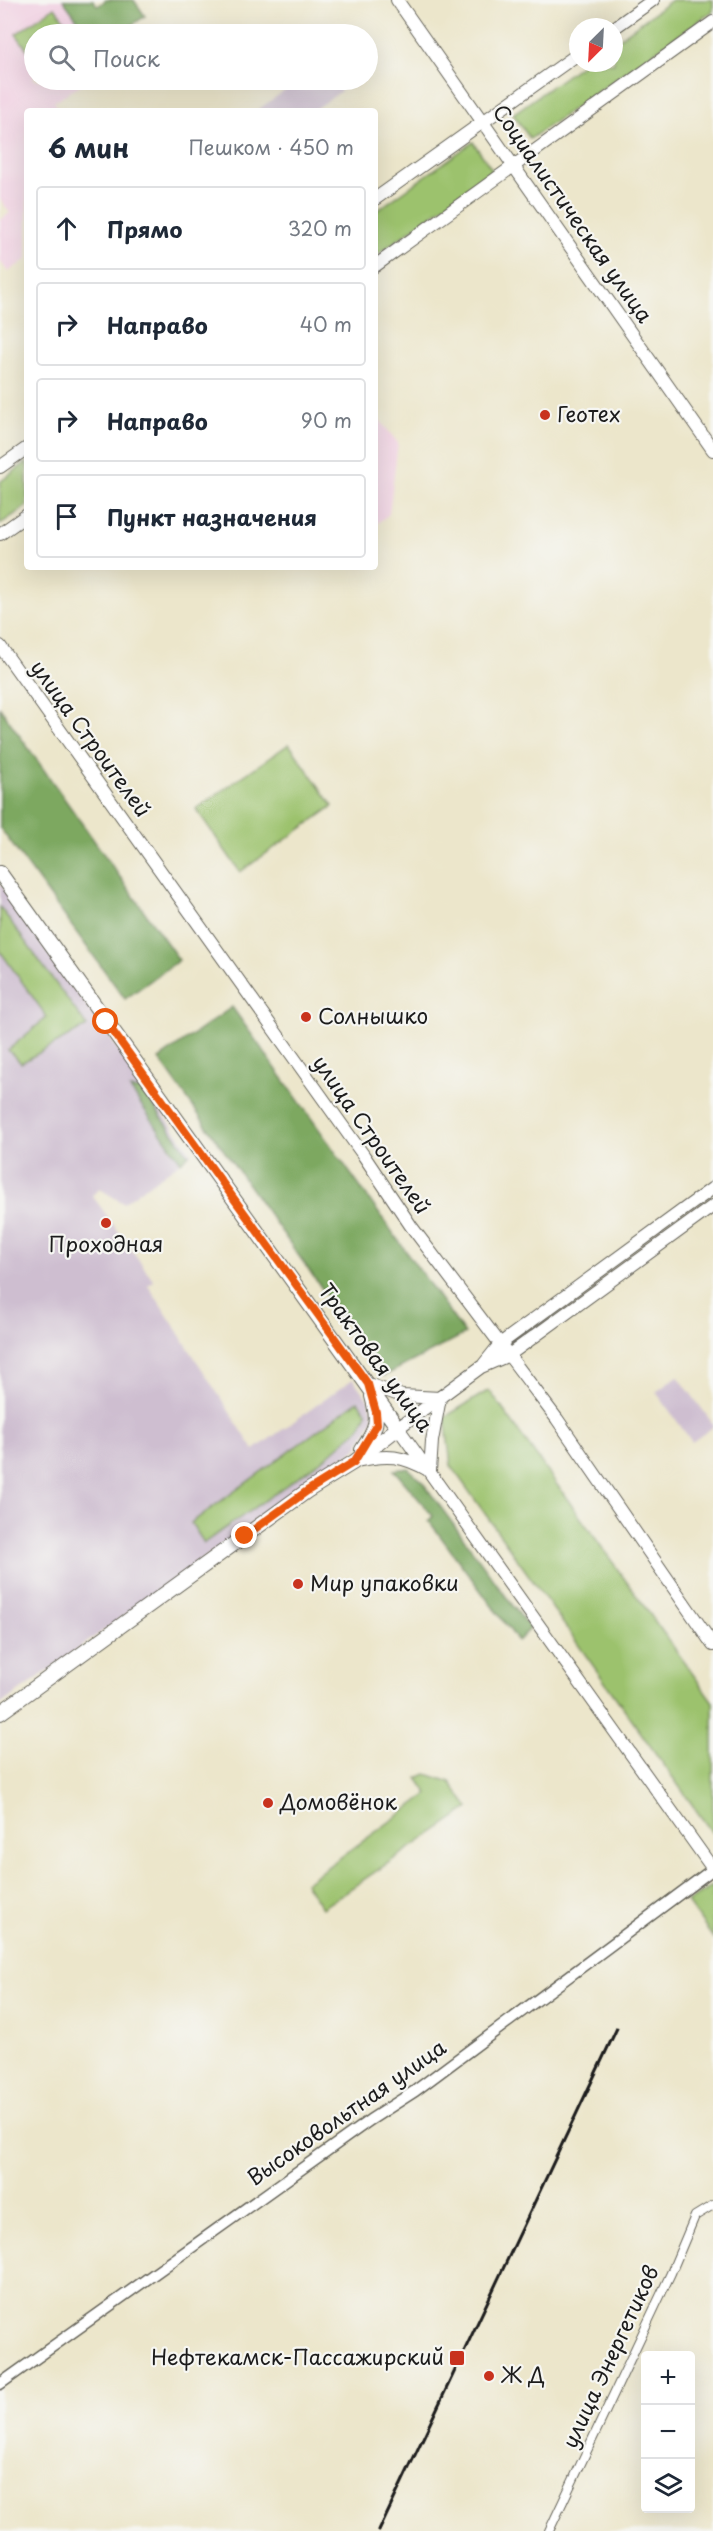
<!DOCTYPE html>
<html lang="ru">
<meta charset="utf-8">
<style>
:root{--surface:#fff;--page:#f2f2f3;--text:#1f2937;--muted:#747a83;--line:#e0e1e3}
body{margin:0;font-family:"Playpen Sans",sans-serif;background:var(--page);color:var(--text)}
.controls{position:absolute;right:18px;bottom:18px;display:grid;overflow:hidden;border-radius:6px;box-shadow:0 6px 24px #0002}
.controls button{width:54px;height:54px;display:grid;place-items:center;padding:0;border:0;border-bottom:2px solid var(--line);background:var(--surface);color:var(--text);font:30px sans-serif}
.compass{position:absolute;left:569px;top:18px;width:54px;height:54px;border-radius:50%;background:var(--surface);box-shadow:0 6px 24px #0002;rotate:204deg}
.stop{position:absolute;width:18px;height:18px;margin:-14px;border:4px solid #ea580c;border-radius:50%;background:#fff}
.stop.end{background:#ea580c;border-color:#fff;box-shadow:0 2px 6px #0008}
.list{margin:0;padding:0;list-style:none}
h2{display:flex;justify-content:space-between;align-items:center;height:78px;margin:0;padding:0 24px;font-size:26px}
h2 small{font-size:20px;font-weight:400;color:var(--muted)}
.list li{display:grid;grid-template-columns:39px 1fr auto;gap:18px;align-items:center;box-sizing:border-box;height:84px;margin:0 12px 12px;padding:0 12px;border:2px solid var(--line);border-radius:6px}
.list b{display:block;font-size:22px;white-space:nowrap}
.list em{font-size:20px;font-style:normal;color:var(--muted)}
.icon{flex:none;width:33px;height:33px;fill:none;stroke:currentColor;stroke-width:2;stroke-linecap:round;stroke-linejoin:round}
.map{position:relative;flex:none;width:713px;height:2531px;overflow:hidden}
.search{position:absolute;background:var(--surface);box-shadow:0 6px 24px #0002;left:24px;top:24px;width:354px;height:66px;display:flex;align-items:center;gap:15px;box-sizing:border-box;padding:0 21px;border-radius:33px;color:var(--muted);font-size:22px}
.panel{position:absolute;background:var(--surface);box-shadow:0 6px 24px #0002;left:24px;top:108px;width:354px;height:462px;border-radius:6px}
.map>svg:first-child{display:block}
.built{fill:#f1d0e2}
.industrial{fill:#cebed0}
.green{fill:#9cc26d;stroke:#5c6f44;stroke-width:1.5}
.forest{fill:#7da860;stroke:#4c623e;stroke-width:1.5}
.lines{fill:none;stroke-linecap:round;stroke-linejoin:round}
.minor-casing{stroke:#656359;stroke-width:10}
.tertiary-casing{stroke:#656359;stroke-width:13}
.secondary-casing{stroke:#656359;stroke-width:14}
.primary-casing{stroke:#656359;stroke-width:16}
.minor{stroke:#fff;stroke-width:8}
.tertiary{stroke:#fff;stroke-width:10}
.secondary{stroke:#fff;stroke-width:12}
.primary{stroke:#fff;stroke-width:14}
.rail{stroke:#1c1c1c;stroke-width:3}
.route{stroke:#ea580c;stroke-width:8}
.poi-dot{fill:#c8321e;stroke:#f6f6f2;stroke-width:2}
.labels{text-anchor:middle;stroke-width:4.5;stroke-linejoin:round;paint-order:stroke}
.street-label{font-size:21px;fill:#1c1c1c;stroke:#f6f6f2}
.poi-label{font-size:21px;fill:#1c1c1c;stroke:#f6f6f2;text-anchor:start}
</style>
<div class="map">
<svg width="713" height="2531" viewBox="0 0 713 2531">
<rect width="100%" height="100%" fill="#f6f6f2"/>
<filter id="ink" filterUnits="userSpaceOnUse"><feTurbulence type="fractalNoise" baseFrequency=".0167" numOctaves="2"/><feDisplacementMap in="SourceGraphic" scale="12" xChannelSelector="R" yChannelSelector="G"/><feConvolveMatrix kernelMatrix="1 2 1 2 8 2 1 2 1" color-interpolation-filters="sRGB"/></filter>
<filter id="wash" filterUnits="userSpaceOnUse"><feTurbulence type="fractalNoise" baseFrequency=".008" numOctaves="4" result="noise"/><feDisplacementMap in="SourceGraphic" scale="24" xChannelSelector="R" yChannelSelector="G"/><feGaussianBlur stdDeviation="1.35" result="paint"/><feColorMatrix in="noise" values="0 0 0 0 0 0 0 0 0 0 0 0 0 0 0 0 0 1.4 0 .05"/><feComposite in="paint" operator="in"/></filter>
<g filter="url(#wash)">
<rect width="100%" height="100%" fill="#ece6cb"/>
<path class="built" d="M0,0H84L107,34H34V80H88L54,102L61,111H27V259L8,272L0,261V220L10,213L0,199Z
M375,414L398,443L389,514L375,525Z"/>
<path class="industrial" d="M300,80H332L341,91L313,111H256Z
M0,883L192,1154L123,1203L100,1189L92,1195L154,1281L148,1285L254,1450L353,1379L369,1401L374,1417L357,1448L0,1705Z
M678,1376L713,1424V1427L692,1442L656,1392Z"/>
<path class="green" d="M672,0H713V11L530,139L513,114L584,63H614V42Z
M55,7L67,24L53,34H34V48L29,52L16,34Z
M473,142L493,171L375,256V212Z
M27,462V506L0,524V482Z
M289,744L333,806L240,872L196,809Z
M0,907L87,1026L21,1063L8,1050L47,1017L0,951Z
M489,1390L713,1702V1834L451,1466L445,1417Z
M358,1401L367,1413L361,1426L328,1456L204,1543L191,1523Z
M427,1774L450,1782L469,1808L322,1908L305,1883L428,1794L417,1778Z
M712,1886L713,1887V1938L687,1902Z"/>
<path class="forest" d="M63,0H93L98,6L106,0H134L145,16L119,34H88Z
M0,708L179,960L125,999L0,828Z
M232,1007L465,1334L384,1376L159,1059Z
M130,1089L142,1090L189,1155L181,1162Z
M408,1468L421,1480L530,1629L518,1641L429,1521L433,1516L394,1470Z"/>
</g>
<g filter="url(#ink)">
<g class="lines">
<g class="minor-casing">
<path id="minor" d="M549,2531L671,2273L695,2216L713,2205"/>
</g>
<g class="tertiary-casing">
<path id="tertiary" d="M0,2384L370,2120L415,2091L713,1869"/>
</g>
<g class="secondary-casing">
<path id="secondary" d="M397,0L713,450
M614,28L653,0
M375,199L578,54
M375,266L713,22
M0,467L27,448
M0,534L27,515
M0,646L364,1156L411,1226L557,1419L713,1645
M713,1206L509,1355L481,1367L398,1428L713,1869
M484,1364L500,1344L713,1188
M368,1384L402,1396L440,1398
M356,1461C388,1454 402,1455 430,1471L432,1441L440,1398"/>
</g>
<g class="primary-casing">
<path id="primary" d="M0,873L398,1428L354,1462L307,1491L0,1713
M362,1450C377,1428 379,1421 372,1396"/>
</g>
<use href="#minor" class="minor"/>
<use href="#tertiary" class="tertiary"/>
<use href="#secondary" class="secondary"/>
<use href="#primary" class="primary"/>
<path class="rail" d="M379,2531L617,2028"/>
</g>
</g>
<g class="lines" filter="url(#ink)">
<path class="route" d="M106,1022L368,1384L376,1412L377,1424L354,1462L307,1491L245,1536"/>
</g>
<g class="poi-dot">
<circle cx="545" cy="415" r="6"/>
<circle cx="306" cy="1017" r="6"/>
<circle cx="106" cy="1223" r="6"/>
<circle cx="298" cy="1584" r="6"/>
<circle cx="268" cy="1803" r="6"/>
<rect x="449" y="2350" width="16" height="16" rx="3"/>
<circle cx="489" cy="2376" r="6"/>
</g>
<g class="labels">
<g class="street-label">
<text transform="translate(572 214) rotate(55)" y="7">Социалистическая улица</text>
<text transform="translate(90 739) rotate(54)" y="7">улица Строителей</text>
<text transform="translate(371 1135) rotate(55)" y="7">улица Строителей</text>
<text transform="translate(375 1358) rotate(54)" y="7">Трактовая улица</text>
<text transform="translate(347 2113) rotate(-35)" y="7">Высоковольтная улица</text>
<text transform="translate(611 2357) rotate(-65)" y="7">улица Энергетиков</text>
</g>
<g class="poi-label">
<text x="557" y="422">Геотех</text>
<text x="318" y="1024">Солнышко</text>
<text x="106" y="1252" text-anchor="middle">Проходная</text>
<text x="310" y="1591">Мир упаковки</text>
<text x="280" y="1810">Домовёнок</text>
<text x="444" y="2365" text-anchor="end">Нефтекамск-Пассажирский</text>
<text x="501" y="2383">Ж Д</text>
</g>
</g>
</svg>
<div class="controls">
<button>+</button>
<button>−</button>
<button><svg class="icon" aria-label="layers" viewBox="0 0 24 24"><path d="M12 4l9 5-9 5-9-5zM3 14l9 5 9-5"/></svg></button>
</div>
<svg class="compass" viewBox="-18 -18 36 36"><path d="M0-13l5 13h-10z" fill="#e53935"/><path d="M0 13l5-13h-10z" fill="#747a83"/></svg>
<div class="stop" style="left:106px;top:1022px"></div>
<div class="stop end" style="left:245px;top:1536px"></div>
<div class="search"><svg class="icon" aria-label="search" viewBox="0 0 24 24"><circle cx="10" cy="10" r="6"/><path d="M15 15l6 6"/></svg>Поиск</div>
<section class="panel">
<h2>6 мин<small>Пешком · 450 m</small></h2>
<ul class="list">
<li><svg class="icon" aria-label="ahead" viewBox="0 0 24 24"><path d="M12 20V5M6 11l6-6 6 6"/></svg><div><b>Прямо</b></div><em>320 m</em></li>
<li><svg class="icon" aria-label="right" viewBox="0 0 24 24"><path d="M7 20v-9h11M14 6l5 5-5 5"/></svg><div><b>Направо</b></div><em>40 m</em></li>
<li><svg class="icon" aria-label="right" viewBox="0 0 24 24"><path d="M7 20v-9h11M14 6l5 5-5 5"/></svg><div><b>Направо</b></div><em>90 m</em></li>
<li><svg class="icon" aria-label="arrive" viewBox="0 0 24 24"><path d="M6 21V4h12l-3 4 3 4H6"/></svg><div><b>Пункт назначения</b></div></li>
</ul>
</section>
</div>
